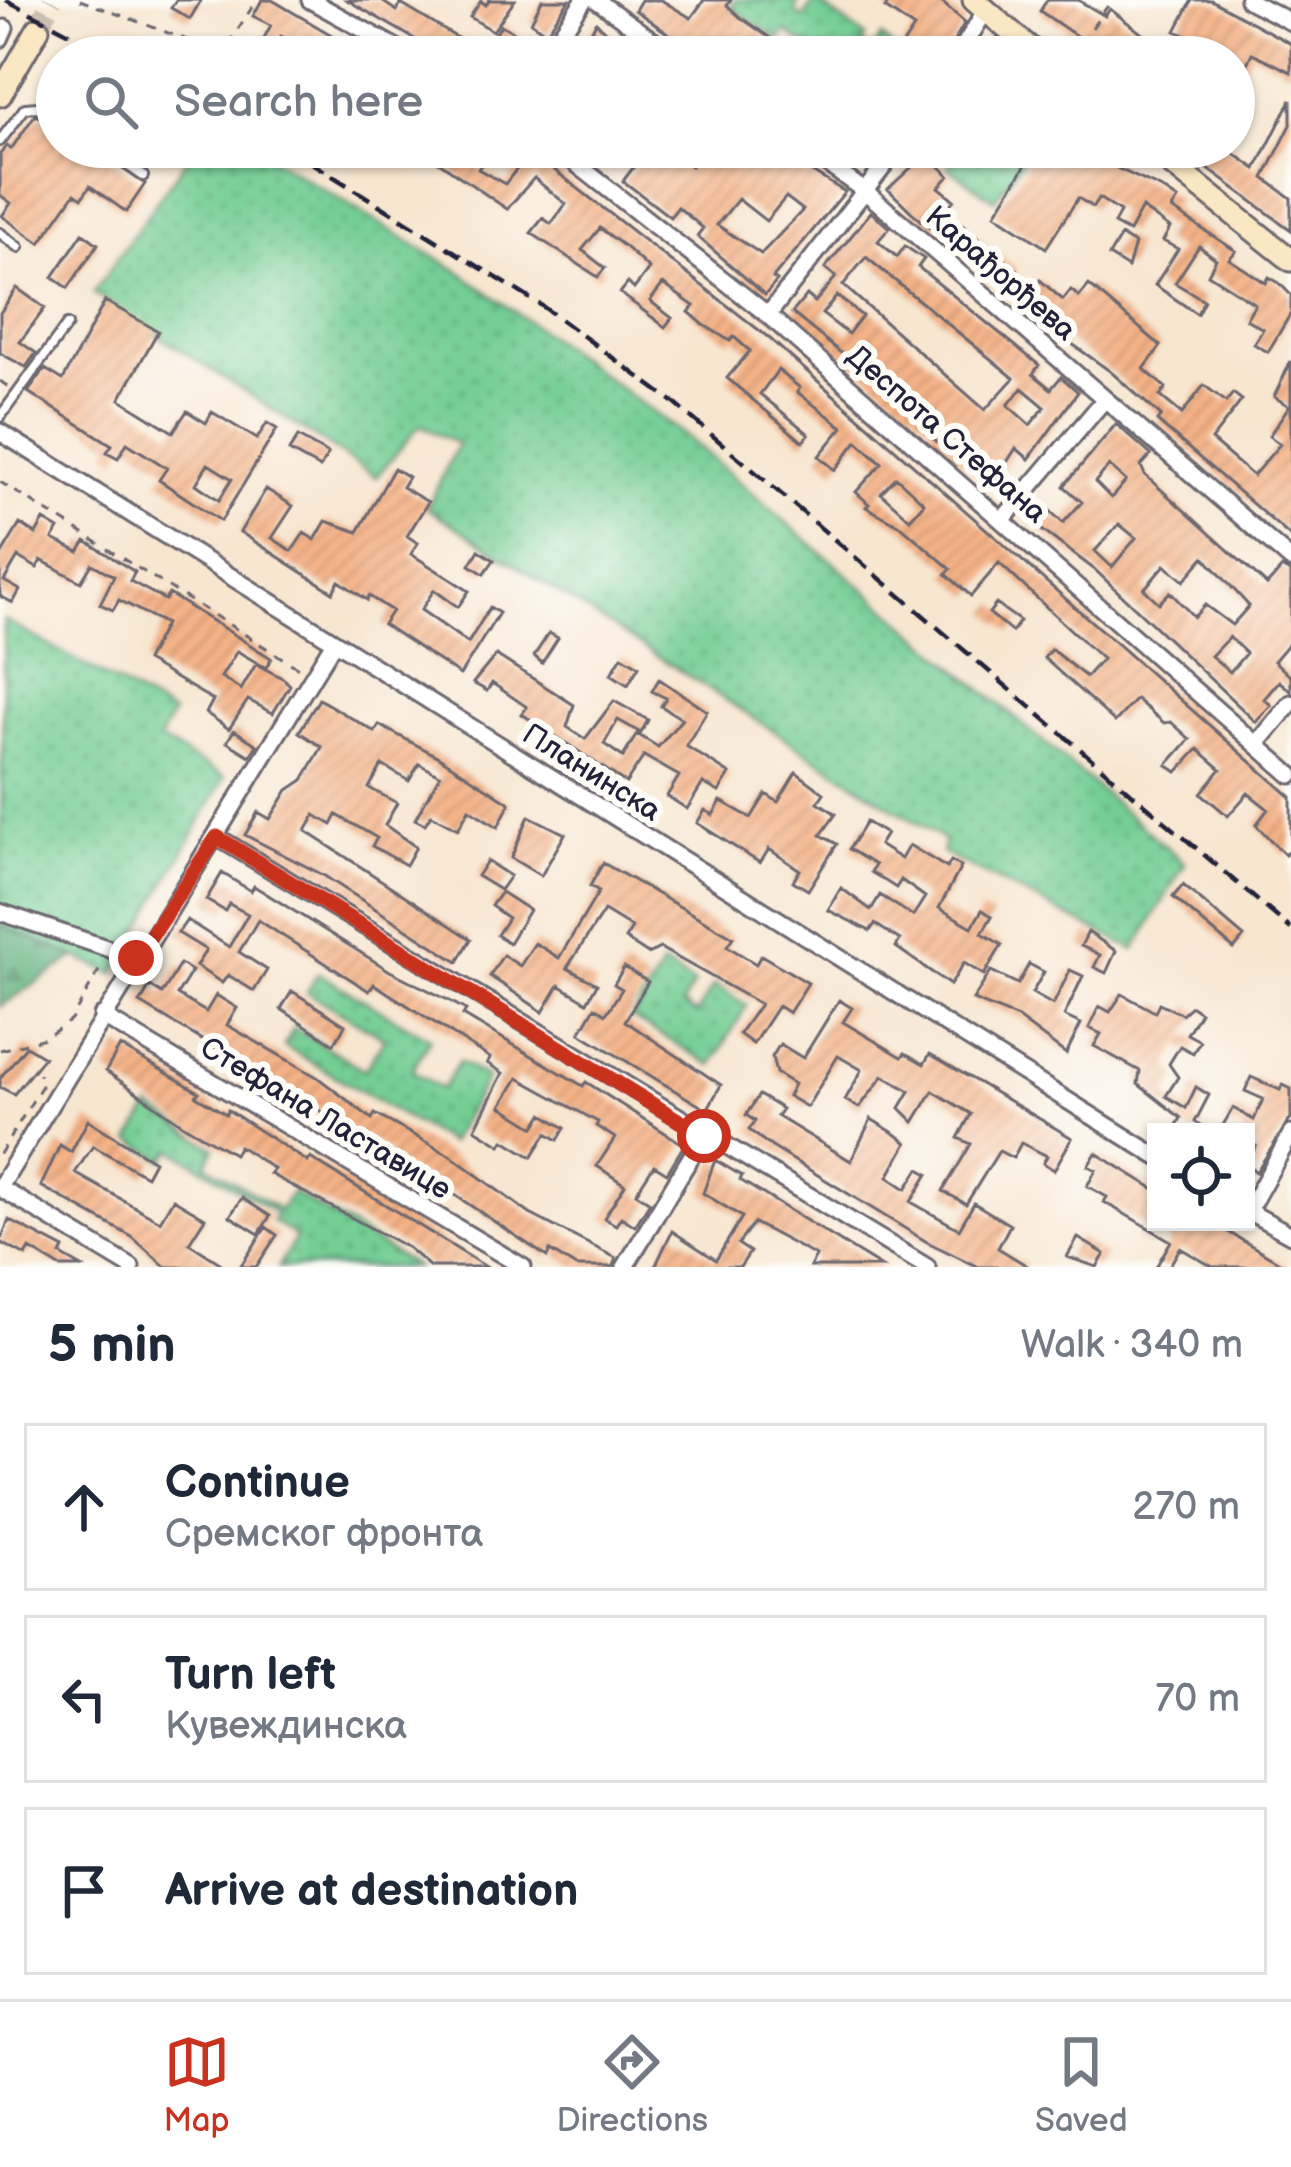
<!DOCTYPE html>
<meta charset="utf-8">
<style>
:root{--surface:#fff;--page:#f6f6f7;--text:#1f2937;--muted:#747a83;--line:#e0e1e3;--accent:#c8321e}
body{margin:0;font-family:"Balsamiq Sans",sans-serif;background:var(--page);color:var(--text)}
.controls{position:absolute;right:36px;bottom:36px;display:grid;overflow:hidden;border-radius:0px;box-shadow:0 3px 9px #0004}
.controls button{width:108px;height:108px;display:grid;place-items:center;padding:0;border:0;border-bottom:3px solid var(--line);background:var(--surface);color:var(--text);font:60px sans-serif}
.stop{position:absolute;width:36px;height:36px;margin:-27px;border:9px solid #c8321e;border-radius:50%;background:#fff}
.stop.end{background:#c8321e;border-color:#fff;box-shadow:0 3px 12px #0008}
.list{margin:0;padding:0;list-style:none}
h2{display:flex;justify-content:space-between;align-items:center;height:156px;margin:0;padding:0 48px;font-size:51px}
h2 small{font-size:39px;font-weight:400;color:var(--muted)}
.list li{display:grid;grid-template-columns:78px 1fr auto;gap:36px;align-items:center;box-sizing:border-box;height:168px;margin:0 24px 24px;padding:0 24px;border:3px solid var(--line);border-radius:0px}
.list b{display:block;font-size:45px;white-space:nowrap}
.list p{margin:0;font-size:39px;white-space:nowrap;color:var(--muted)}
.list em{font-size:39px;font-style:normal;color:var(--muted)}
.icon{flex:none;width:66px;height:66px;fill:none;stroke:currentColor;stroke-width:2;stroke-linecap:round;stroke-linejoin:round}
.map{position:relative;flex:none;width:1291px;height:1267px;overflow:hidden}
.search{position:absolute;background:var(--surface);box-shadow:0 3px 9px #0004;left:36px;right:36px;top:36px;height:132px;display:flex;align-items:center;gap:30px;box-sizing:border-box;padding:0 42px;border-radius:66px;color:var(--muted);font-size:45px}
.sheet{height:732px;background:var(--surface)}
nav{display:flex;justify-content:space-around;align-items:center;box-sizing:border-box;height:168px;border-top:3px solid var(--line);background:var(--surface);font-size:33px;color:var(--muted)}
nav a{display:grid;justify-items:center;gap:6px}
nav .on{color:var(--accent)}
.map>svg:first-child{display:block}
.grass{fill:url(#grass-dots);stroke:#4c7868;stroke-width:3}
.forest{fill:url(#forest-firs);stroke:#416a5c;stroke-width:3}
.building{fill:url(#building-hatch);fill-rule:evenodd}
.lines{fill:none;stroke-linecap:round;stroke-linejoin:round}
.secondary-tunnel{stroke:#ccbfb2;stroke-width:21;stroke-dasharray:21 10;stroke-linecap:butt}
.lane-casing{stroke:#6d676f;stroke-width:14}
.street-casing{stroke:#6d676f;stroke-width:21}
.secondary-casing{stroke:#6d676f;stroke-width:27}
.path{stroke:#6d676f;stroke-width:3;stroke-dasharray:9 9;stroke-linecap:butt}
.lane{stroke:#fff;stroke-width:8}
.street{stroke:#fff;stroke-width:15}
.secondary{stroke:#fae7c3;stroke-width:21}
.rail{stroke:#22223b;stroke-width:4.5;stroke-dasharray:18 9;stroke-linecap:butt}
.route{stroke:#c8321e;stroke-width:15}
.labels{text-anchor:middle;stroke-width:12;stroke-linejoin:round;paint-order:stroke}
.street-label{font-size:30px;fill:#22223b;stroke:#fdfcf7}
</style>
<div class="map">
<svg width="1291" height="1267" viewBox="0 0 1291 1267">
<defs>
<pattern id="grass-dots" width="8" height="8" patternUnits="userSpaceOnUse" patternTransform="scale(3)"><rect width="8" height="8" fill="#75ce94"/><path d="M2 2h.1M6 6h.1" fill="none" stroke="#65b180" stroke-width="1.8" stroke-linecap="round"/></pattern>
<pattern id="forest-firs" width="22" height="20" patternUnits="userSpaceOnUse" patternTransform="scale(3)"><rect width="22" height="20" fill="#60b17e"/><path d="M5 1l3.5 6h-7zM16 11l3.5 6h-7z" fill="#4f9068"/></pattern>
<pattern id="building-hatch" width="6" height="6" patternUnits="userSpaceOnUse" patternTransform="scale(3)"><rect width="6" height="6" fill="#f4b287"/><path d="M-1 1l2-2M0 6l6-6M5 7l2-2" fill="none" stroke="#d19975"/></pattern>
</defs>
<rect width="100%" height="100%" fill="#fdfcf7"/>
<filter id="ink" filterUnits="userSpaceOnUse"><feTurbulence type="fractalNoise" baseFrequency=".00833" numOctaves="2"/><feDisplacementMap in="SourceGraphic" scale="24" xChannelSelector="R" yChannelSelector="G"/><feConvolveMatrix kernelMatrix="1 2 1 2 8 2 1 2 1" color-interpolation-filters="sRGB"/></filter>
<filter id="wash" filterUnits="userSpaceOnUse"><feTurbulence type="fractalNoise" baseFrequency=".004" numOctaves="4" result="noise"/><feDisplacementMap in="SourceGraphic" scale="48" xChannelSelector="R" yChannelSelector="G"/><feGaussianBlur stdDeviation="2.7" result="paint"/><feColorMatrix in="noise" values="0 0 0 0 0 0 0 0 0 0 0 0 0 0 0 0 0 1.4 0 .05"/><feComposite in="paint" operator="in"/></filter>
<g filter="url(#wash)">
<rect width="100%" height="100%" fill="#f7e6d0"/>
<path class="grass" d="M735,0H798L795,12L803,18L815,1L866,37L862,43L872,50L882,37L901,57H801L807,46L785,31L779,40L731,7Z
M195,147H253L460,272L683,434L1185,863L1135,950L942,853L945,841L427,508L458,444L420,425L376,477L93,293Z
M961,147H1012L1025,156L995,200L947,167Z
M4,620L172,714L159,740L225,777L115,974L0,925Z
M663,965L694,984L682,1005L696,1014L714,985L747,1005L712,1065L632,1018Z
M318,973L430,1039L412,1071L442,1089L459,1061L487,1078L449,1143L284,1046L294,1028L365,1070L384,1038L307,992Z
M150,1108L215,1148L206,1164L280,1210L292,1192L416,1267H278L296,1237L272,1221L276,1213L172,1149L164,1160L131,1140Z"/>
<path class="forest" d="M0,925L76,957L0,1007Z"/>
<g id="blocks">
<path class="building" d="M176,0H201L190,19L171,8Z
M262,0H272L369,57H300L304,49L281,36L270,57H254L271,25L253,16Z
M347,0H380L397,11L401,4L489,57H446Z
M489,0H515L493,31L470,17L481,1L486,5Z
M542,0H569L546,33L531,22Z
M641,0H661L691,18L704,0H731L727,5L740,17L779,44L770,57H701L635,10Z
M890,0H939L965,22L945,57L898,52L914,28L885,8Z
M1047,0H1078L1105,16L1110,9L1158,46L1150,57H1107L1040,11Z
M1192,0H1211L1291,44V72L1252,53L1247,64L1176,31Z
M596,22L610,36L641,57H578Z
M501,25L521,36L510,54L500,48L504,41L495,35Z
M1291,100V125L1264,178L1291,198V230L1196,160L1206,147H1225L1256,169Z
M35,115L57,124V147H92L145,184L126,212L90,186L82,198L75,193L40,243L2,216L11,203L0,195V154L7,146L11,149Z
M434,147H458L481,165L478,169L505,184L519,166L490,147H525L769,338L1291,797V848L1285,855L1256,825L1268,809L1248,793L1228,816L1201,793L1221,769L1198,749L1177,772L1167,765L1190,739L1171,722L1164,723L1136,699L1115,722L1044,658L1051,649L1086,677L1102,659L999,563L971,596L946,574L951,569L901,526L866,507L869,504L856,492L882,463L857,441L835,470L819,456L843,427L797,392L800,388L778,370L760,394L809,434L803,442L727,378L750,351L734,337L730,341L704,325L689,312L694,306L663,284L650,301L672,318L665,327L620,293L628,283L634,289L649,269L625,247L600,228L582,250L605,268L598,277L531,233L543,218L551,224L566,204L534,178L507,209L430,156ZM896,477L924,503L910,519L881,493Z
M649,147H667L691,166L705,147H764L792,169H807L845,192L773,278L777,281L765,295L697,236L703,228L678,207L670,217L623,181ZM786,197L803,210L761,254L717,225L738,199L766,221Z
M1037,147H1102L1122,160L1117,168L1162,189L1178,200L1172,209L1236,251L1229,259L1266,283L1269,277L1279,283L1291,295V313L1268,352L1254,344L1263,329L1246,319L1255,304L1208,274L1216,259L1199,246L1175,283L1204,300L1197,314L1155,285L1178,249L1163,241L1170,228L1142,208L1129,232L1114,224L1120,212L1099,198L1093,207L1078,198L1046,248L995,214Z
M927,153L949,176L939,187L954,200L945,210L1018,270L1013,275L1032,290L1040,280L1063,300L1071,290L1079,297L1089,285L1161,346L1144,369L1166,388L1160,396L1182,414L1204,385L1226,402L1233,393L1242,400L1211,440L1253,476L1280,444L1269,436L1289,406L1274,397L1291,361V537L1157,421L1161,416L1111,372L1050,328L982,263L923,223L888,189Z
M871,212L889,228L878,241L897,257L905,246L924,259L918,267L1039,365L1033,374L1051,389L1061,377L1078,392L1029,459L1016,448L991,487L928,434L933,428L792,313L807,295L815,302L836,277L825,268ZM866,257L1014,378L985,410L843,285ZM837,296L862,316L848,334L822,314ZM1022,388L1045,407L1030,425L1008,405Z
M83,233L98,244L68,288L53,277Z
M1121,236L1135,244L1128,268L1109,256Z
M17,288L45,308L20,342L36,353L26,367L0,353V313Z
M105,301L158,331L120,399L173,432L187,411L206,423L212,412L257,439L267,423L277,429L221,521L159,480L167,468L127,443L118,458L107,452L112,445L28,392L45,369L63,380ZM208,464L232,479L219,500L196,484Z
M1116,424L1151,455L1141,466L1145,475L1267,585L1282,568L1291,572V641L1274,661L1291,677V691L1279,681L1264,699L1271,705L1256,722L1095,570L1030,521L1045,506L1063,523L1082,502L1064,486ZM1109,466L1126,481L1111,498L1095,482ZM1119,524L1136,538L1112,567L1095,551ZM1204,557L1249,606L1232,625L1205,605L1194,617L1170,592L1159,603L1144,589L1165,565L1184,581ZM1229,637L1246,653L1230,672L1211,656Z
M298,437L328,454L320,468L289,451Z
M394,468L408,477L402,487L428,502L407,536L418,543L411,554L469,591L458,607L434,590L421,610L468,643L490,607L499,613L460,675L383,624L392,611L369,596L367,600L339,581L333,592L240,532L266,489L293,506L272,538L292,551L304,533L315,540L326,521L358,532Z
M44,520L59,529L53,539L79,552L86,541L135,572L130,581L165,600L169,594L271,658L266,668L237,651L221,677L241,690L256,664L284,679L290,685L273,713L248,700L229,729L206,713L213,700L146,661L165,624L119,600L113,610L100,604L114,576L92,564L81,582L41,560L37,568L18,557L4,581L20,590L13,603L0,596V557L20,524L36,534Z
M479,550L494,560L484,574L470,565Z
M996,604L1020,621L1012,632L989,613Z
M549,633L558,638L542,663L534,656Z
M496,655L574,705L567,727L585,739L614,701L648,720L641,733L618,720L604,744L623,757L637,734L658,747L682,719L661,706L666,698L652,691L659,679L707,711L686,746L730,774L719,792L703,783L687,809L667,796L679,776L644,756L626,783L522,714L527,707L492,683L487,691L473,683Z
M622,656L639,666L628,685L611,674Z
M319,699L375,732L379,725L439,757L510,803L498,827L469,809L458,829L431,815L425,824L415,819L440,775L419,764L409,781L382,765L369,788L397,803L385,825L416,847L406,865L372,846L377,838L337,815L332,825L315,815L306,831L471,939L458,962L323,875L245,835L258,812L270,819L288,790L303,780L322,747L299,732Z
M234,730L257,745L250,756L227,742Z
M796,772L824,793L818,802L836,814L821,835L837,844L808,890L793,881L800,870L769,849L760,863L697,823L705,810L713,815L721,801L751,818L766,794L778,802Z
M529,816L565,834L541,876L511,858Z
M866,822L886,834L879,845L901,859L909,845L947,868L951,861L961,867L939,908L972,927L982,910L992,916L982,933L1002,945L984,975L964,963L950,985L896,947L900,940L875,924L870,931L828,910L841,888L871,910L880,895L913,916L925,897L901,880L896,888L871,872L875,865L849,849Z
M487,861L510,876L500,890L477,876Z
M603,863L733,937L727,946L756,964L761,955L808,983L789,1013L778,1006L753,1044L739,1034L760,1004L660,948L648,954L625,939L632,928L604,911L567,968L597,984L587,1002L559,985L543,1012L490,976L503,955L520,966L535,943L559,958L599,891L590,886Z
M222,873L251,891L254,886L390,971L448,1000L466,1010L463,1015L583,1086L586,1082L684,1145L667,1173L654,1165L636,1193L650,1202L635,1226L621,1217L616,1225L604,1218L625,1185L597,1166L615,1138L596,1126L598,1122L518,1078L501,1106L535,1127L543,1114L565,1128L558,1140L547,1133L532,1157L504,1140L501,1145L475,1129L503,1073L487,1063L490,1058L374,984L369,991L258,920L239,952L267,970L254,991L228,975L222,983L196,966L206,950L178,933L187,920L229,947L248,914L229,904L225,911L206,900Z
M1183,885L1244,937L1234,949L1173,897Z
M501,892L529,910L509,943L497,935L508,918L491,906Z
M1088,932L1116,951L1106,973L1094,967L1100,955L1081,946Z
M180,964L192,971L177,995L206,1012L216,995L237,1008L227,1025L317,1077L372,1119L375,1114L451,1156L530,1214L616,1258L613,1267H576L550,1251L547,1257L446,1189L388,1159L391,1153L140,1003L150,986L162,994Z
M1029,964L1044,972L1032,993L1053,1005L1070,970L1083,976L1064,1016L1081,1024L1066,1054L1018,1018L973,1000L991,971L1018,984Z
M624,967L648,982L625,1021L721,1085L707,1110L580,1033L595,1007L606,1014L622,989L614,984Z
M292,991L345,1025L334,1044L281,1009Z
M1122,994L1155,1012L1159,1003L1182,1014L1191,1006L1200,1012L1187,1034L1200,1041L1193,1053L1180,1046L1169,1064L1178,1077L1166,1096L1186,1108L1196,1087L1209,1095L1195,1122L1212,1132H1191L1177,1125L1181,1118L1138,1084L1140,1071L1094,1046L1101,1034L1089,1028L1099,1006L1110,1012Z
M839,1000L852,1008L843,1022L902,1057L905,1053L924,1064L930,1054L1072,1138L1054,1170L1043,1163L1047,1156L1021,1143L1013,1158L999,1151L966,1204L943,1191L971,1144L958,1138L971,1114L933,1091L914,1122L900,1108L910,1091L883,1076L859,1108L845,1100L862,1070L838,1056L807,1107L788,1096L794,1084L776,1073L772,1057L780,1044L803,1058Z
M26,1046L44,1057L14,1094L0,1087V1078Z
M120,1046L199,1092L196,1096L226,1114L228,1110L308,1162L310,1158L486,1267H430L408,1248L270,1174L274,1169L239,1146L234,1154L185,1126L106,1071Z
M1251,1077L1280,1090L1283,1085L1291,1089V1118L1256,1172L1246,1163L1256,1146L1246,1141V1132L1223,1125L1233,1108L1254,1120L1263,1099L1245,1091Z
M759,1095L782,1109L777,1116L851,1161L871,1119L897,1135L907,1143L888,1177L906,1189L919,1169L928,1174L911,1202L959,1229L974,1203L1010,1225L998,1248L1029,1267H979L927,1242L772,1147L749,1130L755,1121L746,1115Z
M88,1120L154,1161L146,1176L93,1146L75,1173L160,1221L173,1199L205,1218L189,1243L226,1267H166L132,1237L41,1186L60,1145L71,1152Z
M1096,1153L1156,1190V1222H1211L1288,1267H1213L1180,1248L1169,1267H1156L1171,1241L1104,1202L1107,1197L1087,1186L1096,1170L1088,1166Z
M715,1160L742,1176L740,1180L882,1267H810L816,1256L754,1223L738,1244L750,1252L740,1267H655L672,1231L716,1260L742,1217L703,1193Z
M242,1198L270,1216L259,1234L230,1216Z
M9,1220L64,1249L61,1255L82,1267H60L30,1249L26,1256L0,1242Z
M266,1227L277,1235L256,1267H240Z
M1078,1238L1105,1254L1097,1267L1067,1257Z"/>
</g>
</g>
<g filter="url(#ink)">
<use href="#blocks" fill-opacity="0" stroke="#6d676f" stroke-width="3"/>
<g class="lines">
<path class="secondary-tunnel" d="M38,29L52,0"/>
<g class="lane-casing">
<path id="lane" d="M0,141L25,108L37,107L57,116
M101,147L143,176
M0,233L19,247
M0,417L67,325"/>
</g>
<g class="street-casing">
<path id="street" d="M310,0L413,57
M596,0L676,57
M1248,0L1291,22
M0,39L5,28
M545,57L584,0
M957,57L986,10
M555,147L768,315L1291,775
M803,147L866,192L1291,560
M768,315L899,147
M0,432L1156,1156
M1004,518L1105,399
M1257,744L1291,703
M217,837L927,1267
M0,912L136,958
M102,1016L523,1267
M0,1187L334,642
M0,1188L131,1267
M1246,1210L1291,1235
M1248,1211L1291,1134
M625,1267L704,1135"/>
</g>
<g class="secondary-casing">
<path id="secondary" d="M974,0L1040,57
M0,95L38,29
M1150,147L1291,260"/>
</g>
<path class="path" d="M80,0L222,53L257,0
M1071,57L1112,0
M0,381L10,388
M0,482L300,669
M0,1050L45,1038L71,1020L102,965
M0,1154L41,1087L39,1074"/>
<use href="#lane" class="lane"/>
<use href="#street" class="street"/>
<use href="#secondary" class="secondary"/>
<path class="rail" d="M6,0L116,57
M286,147L542,306L672,401L1291,929"/>
</g>
</g>
<g class="lines" filter="url(#ink)">
<path class="route" d="M136,958L217,837L704,1136"/>
</g>
<g class="labels">
<g class="street-label">
<text transform="translate(1001 273) rotate(41)" y="10">Карађорђева</text>
<text transform="translate(947 434) rotate(41)" y="10">Деспота Стефана</text>
<text transform="translate(592 772) rotate(32)" y="10">Планинска</text>
<text transform="translate(326 1118) rotate(31)" y="10">Стефана Ластавице</text>
</g>
</g>
</svg>
<div class="controls">
<button><svg class="icon" aria-label="locate" viewBox="0 0 24 24"><circle cx="12" cy="12" r="6"/><path d="M12 2v4M12 18v4M2 12h4M18 12h4"/></svg></button>
</div>
<div class="stop" style="left:704px;top:1136px"></div>
<div class="stop end" style="left:136px;top:958px"></div>
<div class="search"><svg class="icon" aria-label="search" viewBox="0 0 24 24"><circle cx="10" cy="10" r="6"/><path d="M15 15l6 6"/></svg>Search here</div>
</div>
<section class="sheet">
<h2>5 min<small>Walk · 340 m</small></h2>
<ul class="list">
<li><svg class="icon" aria-label="ahead" viewBox="0 0 24 24"><path d="M12 20V5M6 11l6-6 6 6"/></svg><div><b>Continue</b><p>Сремског фронта</p></div><em>270 m</em></li>
<li><svg class="icon" aria-label="left" viewBox="0 0 24 24"><path d="M17 20v-9H6M10 6l-5 5 5 5"/></svg><div><b>Turn left</b><p>Кувеждинска</p></div><em>70 m</em></li>
<li><svg class="icon" aria-label="arrive" viewBox="0 0 24 24"><path d="M6 21V4h12l-3 4 3 4H6"/></svg><div><b>Arrive at destination</b></div></li>
</ul>
</section>
<nav>
<a class="on"><svg class="icon" aria-label="map" viewBox="0 0 24 24"><path d="M3 6l6-2 6 2 6-2v14l-6 2-6-2-6 2zM9 4v14M15 6v14"/></svg>Map</a>
<a><svg class="icon" aria-label="directions" viewBox="0 0 24 24"><path d="M12 3l9 9-9 9-9-9zM9 14v-3h6M13 9l2 2-2 2"/></svg>Directions</a>
<a><svg class="icon" aria-label="saved" viewBox="0 0 24 24"><path d="M7 4h10v16l-5-4-5 4z"/></svg>Saved</a>
</nav>
